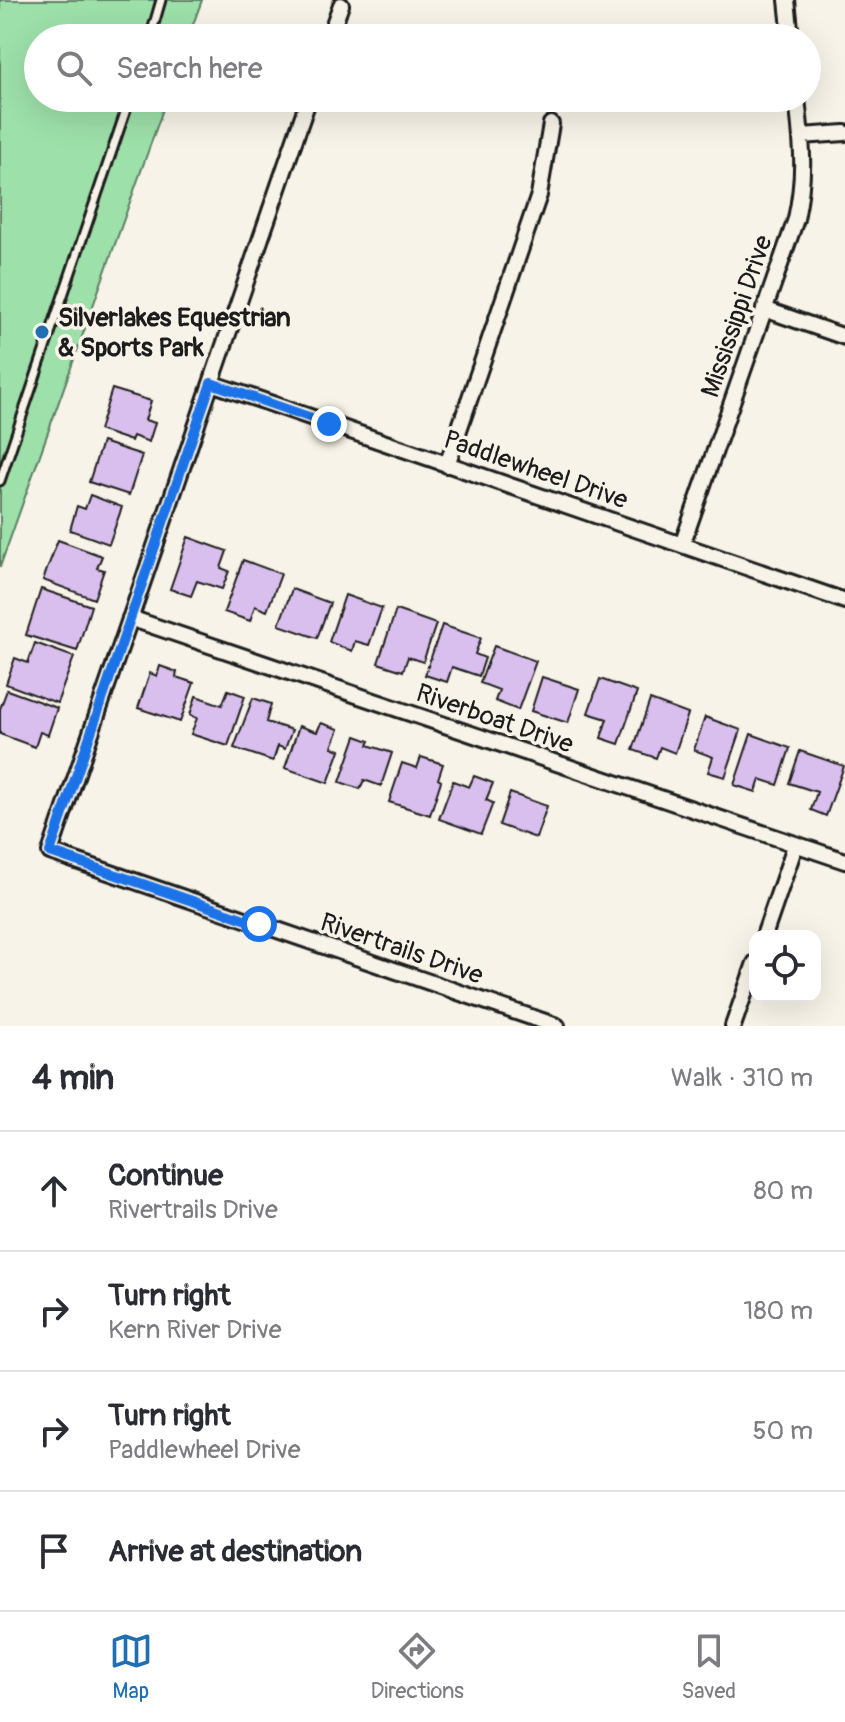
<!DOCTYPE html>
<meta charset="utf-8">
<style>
:root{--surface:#fff;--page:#f2f2f3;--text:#2b2b33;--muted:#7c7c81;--line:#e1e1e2;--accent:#1f6fb2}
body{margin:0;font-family:Pangolin,sans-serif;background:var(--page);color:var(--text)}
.controls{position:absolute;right:24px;bottom:24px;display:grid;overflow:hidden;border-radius:16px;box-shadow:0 8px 32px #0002}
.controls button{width:72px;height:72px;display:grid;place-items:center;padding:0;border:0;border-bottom:2px solid var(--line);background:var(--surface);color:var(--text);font:40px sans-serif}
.stop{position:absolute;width:24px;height:24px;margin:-18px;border:6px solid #1a73e8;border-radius:50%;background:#fff}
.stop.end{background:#1a73e8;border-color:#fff;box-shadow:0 2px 8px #0008}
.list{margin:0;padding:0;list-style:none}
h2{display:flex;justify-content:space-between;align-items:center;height:104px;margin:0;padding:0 32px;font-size:34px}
h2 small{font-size:26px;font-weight:400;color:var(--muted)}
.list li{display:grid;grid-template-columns:52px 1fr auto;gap:24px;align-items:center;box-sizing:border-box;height:120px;padding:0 32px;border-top:2px solid var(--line)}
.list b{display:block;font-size:30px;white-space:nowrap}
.list p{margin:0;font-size:26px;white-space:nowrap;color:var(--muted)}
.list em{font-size:26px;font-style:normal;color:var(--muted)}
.icon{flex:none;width:44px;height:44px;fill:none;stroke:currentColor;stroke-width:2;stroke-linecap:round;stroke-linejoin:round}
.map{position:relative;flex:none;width:845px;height:1026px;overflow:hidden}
.search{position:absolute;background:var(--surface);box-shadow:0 8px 32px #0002;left:24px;right:24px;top:24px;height:88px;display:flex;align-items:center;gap:20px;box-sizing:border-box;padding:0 28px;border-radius:44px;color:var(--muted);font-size:30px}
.sheet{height:584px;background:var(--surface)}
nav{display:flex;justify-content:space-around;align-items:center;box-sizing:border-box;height:112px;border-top:2px solid var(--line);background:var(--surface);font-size:22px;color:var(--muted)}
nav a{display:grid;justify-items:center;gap:4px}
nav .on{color:var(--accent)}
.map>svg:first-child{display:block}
.green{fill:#9de0aa;stroke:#5c7e63;stroke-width:2}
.building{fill:#d9bfee;stroke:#1c1c1c;stroke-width:2}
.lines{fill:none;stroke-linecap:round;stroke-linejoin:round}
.lane-casing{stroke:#1c1c1c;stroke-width:13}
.street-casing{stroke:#1c1c1c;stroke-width:20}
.lane{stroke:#f7f3e8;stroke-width:7}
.street{stroke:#f7f3e8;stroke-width:14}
.route{stroke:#1a73e8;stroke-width:10}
.poi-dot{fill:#1f6fb2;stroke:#f7f3e8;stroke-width:3}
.labels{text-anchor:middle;stroke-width:7;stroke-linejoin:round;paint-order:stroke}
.street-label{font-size:26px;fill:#1c1c1c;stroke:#f7f3e8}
.poi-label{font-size:26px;font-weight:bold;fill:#1c1c1c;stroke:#f7f3e8;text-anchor:start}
</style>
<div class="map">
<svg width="845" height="1026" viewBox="0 0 845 1026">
<rect width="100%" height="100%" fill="#f7f3e8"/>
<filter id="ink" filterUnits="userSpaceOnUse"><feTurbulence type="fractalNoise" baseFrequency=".0125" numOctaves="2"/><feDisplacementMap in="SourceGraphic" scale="16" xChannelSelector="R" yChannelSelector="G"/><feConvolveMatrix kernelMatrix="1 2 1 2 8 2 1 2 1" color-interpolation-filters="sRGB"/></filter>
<g filter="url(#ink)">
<path class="green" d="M0,0H202L188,38H38V98H167L0,567Z"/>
<path class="building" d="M112,389L151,401L145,420L155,423L149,442L133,436L131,441L99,430Z
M102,442L142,455L129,495L89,482Z
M90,495L122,507L109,544L70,530L77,506L85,509Z
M188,537L227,551L221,568L229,571L222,589L197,581L191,596L170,589Z
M58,540L102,556L97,568L104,570L94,599L43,580Z
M243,560L281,574L267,611L255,606L250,621L224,612Z
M41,589L91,606L77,651L26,635Z
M292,589L330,603L317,638L279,625Z
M345,595L382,608L369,645L355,641L352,651L329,642Z
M396,610L436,624L423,662L408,657L403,671L378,663Z
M442,625L481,638L475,654L485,658L479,676L452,667L447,682L425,675Z
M35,643L74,657L57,703L6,684L15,658L28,663Z
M494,646L536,661L518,710L495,701L499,690L480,683Z
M160,666L177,672L176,677L194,683L180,722L138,708L150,673L157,676Z
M542,677L579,689L568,723L531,711Z
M600,679L637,692L619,744L601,738L607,719L588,713Z
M7,690L57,708L48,735L40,732L35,747L0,734V709Z
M228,690L245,696L228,746L191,734L197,718L190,715L196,696L222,705Z
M253,698L271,704L266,722L292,730L285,749L278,746L273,761L234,748Z
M650,700L688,714L675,753L660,747L656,758L633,750Z
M705,717L741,730L725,777L708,772L713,757L694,750Z
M321,723L339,729L332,747L340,750L328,783L285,768L299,726L317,732Z
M751,734L790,748L778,785L760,779L756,792L734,785Z
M356,736L370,741L368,745L392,753L381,786L364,780L360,789L340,782Z
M800,751L844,766L826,816L811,810L817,792L789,783Z
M421,757L443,764L438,779L441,781L430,815L389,802L402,763L417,768Z
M474,776L493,783L486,800L493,803L481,834L439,819L453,781L469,787Z
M510,793L547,806L536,838L499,825Z"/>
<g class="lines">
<g class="lane-casing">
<path id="lane" d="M150,38L161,0
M0,481L130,98"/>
</g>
<g class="street-casing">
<path id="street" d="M787,0L791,38
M329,38L341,5
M309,98L50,852L557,1026
M801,136L845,133
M764,309L845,337
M211,383L845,601
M447,465L539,195L551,124
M682,545L796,219C806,171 802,146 797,98
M130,618L845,861
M764,936L795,846
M733,1026L755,963"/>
</g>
<use href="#lane" class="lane"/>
<use href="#street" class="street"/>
</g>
</g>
<g class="lines" filter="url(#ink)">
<path class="route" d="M259,924L50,852L211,383L329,424"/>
</g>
<circle class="poi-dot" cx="42" cy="332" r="8"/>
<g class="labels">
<g class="street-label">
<text transform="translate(736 316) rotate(-71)" y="9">Mississippi Drive</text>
<text transform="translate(536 469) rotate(19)" y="9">Paddlewheel Drive</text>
<text transform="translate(495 718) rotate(19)" y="9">Riverboat Drive</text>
<text transform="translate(402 948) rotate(19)" y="9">Rivertrails Drive</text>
</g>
<g class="poi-label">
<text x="58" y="326">Silverlakes Equestrian<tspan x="58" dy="30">&amp; Sports Park</tspan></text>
</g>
</g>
</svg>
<div class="controls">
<button><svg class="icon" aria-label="locate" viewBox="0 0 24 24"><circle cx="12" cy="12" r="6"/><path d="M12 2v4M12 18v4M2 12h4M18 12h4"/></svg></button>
</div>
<div class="stop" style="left:259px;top:924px"></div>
<div class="stop end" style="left:329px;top:424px"></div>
<div class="search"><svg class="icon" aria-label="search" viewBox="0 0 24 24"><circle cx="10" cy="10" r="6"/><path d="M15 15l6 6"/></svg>Search here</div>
</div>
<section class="sheet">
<h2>4 min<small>Walk · 310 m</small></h2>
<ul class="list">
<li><svg class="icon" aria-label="ahead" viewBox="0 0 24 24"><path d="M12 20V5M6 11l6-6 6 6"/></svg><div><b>Continue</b><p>Rivertrails Drive</p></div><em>80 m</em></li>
<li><svg class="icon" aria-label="right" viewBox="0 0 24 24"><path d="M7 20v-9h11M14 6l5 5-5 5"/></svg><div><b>Turn right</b><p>Kern River Drive</p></div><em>180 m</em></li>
<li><svg class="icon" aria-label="right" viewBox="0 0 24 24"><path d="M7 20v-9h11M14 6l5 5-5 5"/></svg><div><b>Turn right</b><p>Paddlewheel Drive</p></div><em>50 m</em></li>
<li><svg class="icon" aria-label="arrive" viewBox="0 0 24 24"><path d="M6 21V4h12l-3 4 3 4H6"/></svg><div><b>Arrive at destination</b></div></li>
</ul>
</section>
<nav>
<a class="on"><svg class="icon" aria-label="map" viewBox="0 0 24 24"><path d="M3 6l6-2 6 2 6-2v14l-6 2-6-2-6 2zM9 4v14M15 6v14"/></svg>Map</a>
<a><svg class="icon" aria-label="directions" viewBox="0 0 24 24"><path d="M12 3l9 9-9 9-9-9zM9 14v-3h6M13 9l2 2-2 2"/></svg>Directions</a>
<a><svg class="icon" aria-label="saved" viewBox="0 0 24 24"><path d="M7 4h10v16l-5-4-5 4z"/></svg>Saved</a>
</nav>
